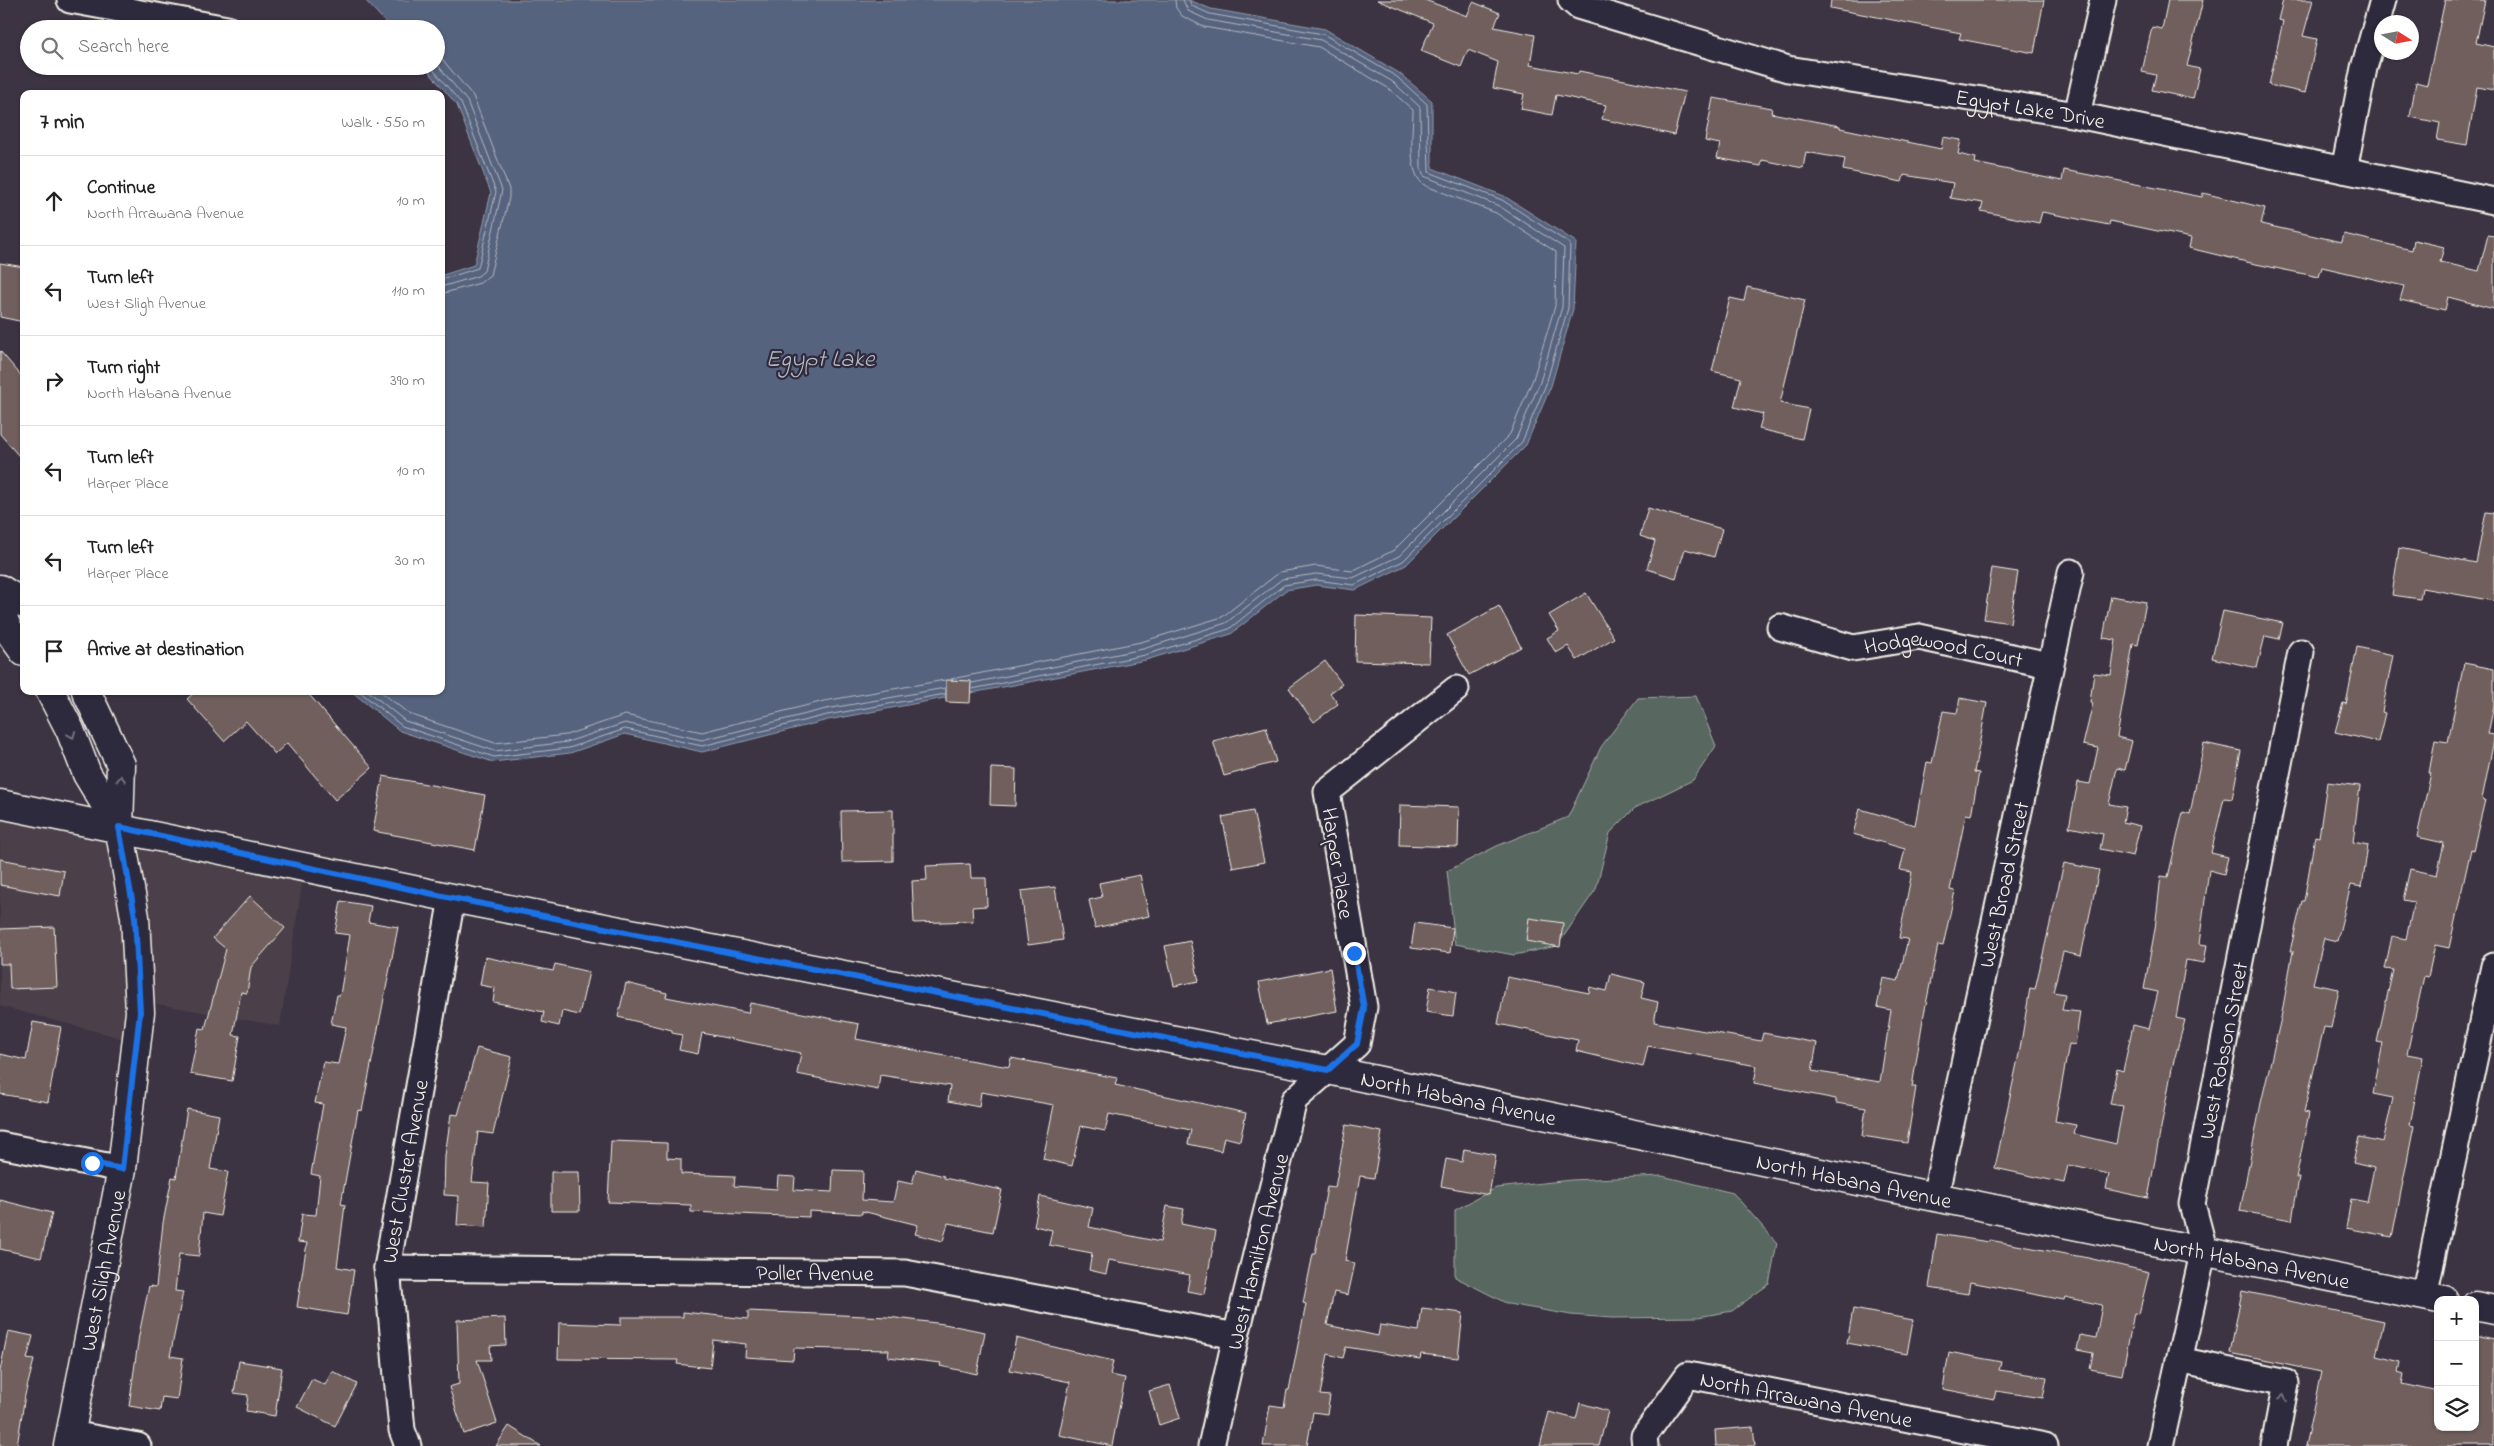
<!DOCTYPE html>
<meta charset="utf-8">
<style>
:root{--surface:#fff;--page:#f2f2f2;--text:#222;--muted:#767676;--line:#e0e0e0}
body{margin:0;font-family:"Indie Flower",sans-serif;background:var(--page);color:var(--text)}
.controls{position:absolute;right:15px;bottom:15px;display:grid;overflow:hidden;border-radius:10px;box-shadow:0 1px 4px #0004}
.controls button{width:45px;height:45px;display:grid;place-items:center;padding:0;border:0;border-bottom:1px solid var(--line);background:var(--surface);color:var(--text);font:25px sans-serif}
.compass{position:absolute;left:2374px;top:15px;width:45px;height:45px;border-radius:50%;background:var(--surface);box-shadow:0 1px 4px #0004;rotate:101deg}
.stop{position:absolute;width:15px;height:15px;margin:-11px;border:4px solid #1a73e8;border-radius:50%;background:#fff}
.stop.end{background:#1a73e8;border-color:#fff;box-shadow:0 1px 5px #0008}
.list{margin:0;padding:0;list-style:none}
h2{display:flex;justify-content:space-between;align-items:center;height:65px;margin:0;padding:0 20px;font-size:21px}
h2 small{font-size:16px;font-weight:400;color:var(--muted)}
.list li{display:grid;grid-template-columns:32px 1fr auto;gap:15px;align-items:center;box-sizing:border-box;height:90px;padding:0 20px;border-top:1px solid var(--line)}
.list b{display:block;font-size:19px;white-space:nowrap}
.list p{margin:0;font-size:16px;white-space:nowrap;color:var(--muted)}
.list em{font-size:16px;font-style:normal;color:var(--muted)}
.icon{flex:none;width:28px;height:28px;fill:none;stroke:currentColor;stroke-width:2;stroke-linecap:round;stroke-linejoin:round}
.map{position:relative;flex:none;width:2494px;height:1446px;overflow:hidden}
.search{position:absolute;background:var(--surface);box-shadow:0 1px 4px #0004;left:20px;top:20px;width:425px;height:55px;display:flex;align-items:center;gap:12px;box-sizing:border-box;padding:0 18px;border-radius:28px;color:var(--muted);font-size:19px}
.panel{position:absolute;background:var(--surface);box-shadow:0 1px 4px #0004;left:20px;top:90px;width:425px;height:605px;border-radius:10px}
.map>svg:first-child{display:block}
.built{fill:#4b414a}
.green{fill:#586860;stroke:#a6aca4}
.water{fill:#56637f;stroke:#959ca9}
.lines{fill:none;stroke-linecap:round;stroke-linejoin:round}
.shore{stroke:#b5b8be;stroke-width:1}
.building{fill:#6f5e5c;stroke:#f4f1e8}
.street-casing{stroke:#f4f1e8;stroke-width:29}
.secondary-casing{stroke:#f4f1e8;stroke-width:31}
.street{stroke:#2f2a3d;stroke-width:25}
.secondary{stroke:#2f2a3d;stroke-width:28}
.oneway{stroke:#747079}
.route{stroke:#1a73e8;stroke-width:6}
.labels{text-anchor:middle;stroke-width:4.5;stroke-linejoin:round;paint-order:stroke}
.street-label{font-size:22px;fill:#f4f1e8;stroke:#2f2a3d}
.water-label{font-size:24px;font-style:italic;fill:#b5b8be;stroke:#2f2a3d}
</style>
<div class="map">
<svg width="2494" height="1446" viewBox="0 0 2494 1446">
<rect width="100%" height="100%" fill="#3c3443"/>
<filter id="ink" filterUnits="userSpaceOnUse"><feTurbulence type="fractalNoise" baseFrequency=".02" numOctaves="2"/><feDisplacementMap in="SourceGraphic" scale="10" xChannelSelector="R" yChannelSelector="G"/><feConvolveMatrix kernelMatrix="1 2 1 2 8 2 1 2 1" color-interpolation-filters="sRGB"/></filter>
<g filter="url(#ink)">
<path class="built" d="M0,815L107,836L123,918L128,1011L125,1039L0,1006Z
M134,841L303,877L280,1026L152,1003Z"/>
<path class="green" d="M1696,696L1716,746L1693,780L1635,808L1610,833L1596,889L1557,946L1514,955L1455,944L1447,871L1497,846L1568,817L1601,747L1638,698Z
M1662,1176L1733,1193L1777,1243L1769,1284L1732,1311L1698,1317L1612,1318L1571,1315L1508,1304L1455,1277V1210L1496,1188L1571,1180Z"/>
<path class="water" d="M365,0H1189L1211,9L1325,29L1399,73L1432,101V168L1504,196L1576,242L1573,309L1551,386L1526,445L1406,565L1355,590L1316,585L1286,590L1231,634L1146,660L828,720L702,752L625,734L570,753L493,762L400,731L351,691H441V279L443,275L474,265L491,193L457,105L424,66H436V29H392Z"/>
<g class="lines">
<path class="shore" d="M436,52L473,96L509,189V198L490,275L480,283L441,294
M436,63L467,101L502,190L484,271L478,276L441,287
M430,66L461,103L496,192L478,268L441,280
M951,679L1141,642L1222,617L1280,572L1316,566L1352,571L1394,550L1510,434L1533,379L1555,306L1556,252L1496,213L1426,186C1406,176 1413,131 1413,110L1388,88L1319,47L1204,27L1182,16L1176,8L1175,0
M972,683L1143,649L1226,623L1282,579L1316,574L1353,578L1399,556L1516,439L1540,382L1562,307L1564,248L1499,206L1424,176L1421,168L1420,107L1393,82L1321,40L1208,20L1188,11L1183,0
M972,689L1145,655L1229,629L1284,585L1316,580L1354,585L1403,561L1522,442L1546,384L1568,308L1570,244L1502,200L1429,172L1427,104L1397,77L1323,34L1210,14L1192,6L1189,0
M359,691L402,726L494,757L569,748L625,729L702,746L827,715L945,694
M368,691L405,721L495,751L567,742L625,723L702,740L826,709L945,688
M380,691L409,714L495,743L566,735L625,715L702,732L824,701L945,680"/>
</g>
<path class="building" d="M1377,0H1425L1467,16L1473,2L1500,13L1494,27L1535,35L1530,65L1578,74L1579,71L1685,92L1674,135L1602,119L1606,105L1556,95L1552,115L1521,109L1524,94L1493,88L1498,62L1468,50L1461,67L1421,51L1433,23Z
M1831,0H2044L2034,53L1959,39L1961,33L1830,8Z
M2168,0H2203L2187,66L2200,69L2193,99L2152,90L2156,75L2142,72L2152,27L2162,29Z
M2283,0H2313L2303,36L2317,39L2305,93L2269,85L2283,21L2278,20Z
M2445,0H2485L2476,43L2494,47V90L2477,87L2467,145L2437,140L2440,123L2410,117L2416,82L2427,85Z
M1713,98L1772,108L1771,113L1840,126V128L1941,149L1943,137L1961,140L1958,154L1976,158L1975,163L2062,181L2064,170L2202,197L2203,193L2265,208L2261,224L2342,242L2344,234L2412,250L2414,240L2444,247L2440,262L2479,271L2488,235L2494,236V309L2448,297L2445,310L2400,300L2404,286L2322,267L2319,277L2251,263L2189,248L2191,238L2110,221L2109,225L2042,212L2039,223L1981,211L1983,203L1950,198L1953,183L1904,175L1902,182L1843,170L1845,159L1806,152L1803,168L1762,160L1761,166L1717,158L1720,144L1705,141Z
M0,263L24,267V322L0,317Z
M1747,287L1805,300L1780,403L1809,409L1802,439L1759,429L1763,414L1734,407L1741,378L1712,371L1730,298L1744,301Z
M0,351L24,379V462L0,434Z
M1648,508L1722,529L1714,557L1685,549L1676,578L1647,569L1655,541L1640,536Z
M2486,512L2494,513V601L2422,588L2420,599L2392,595L2399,548L2476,563Z
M1992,568L2018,572L2010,623L1984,619Z
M1586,593L1614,638L1577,660L1568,646L1556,653L1547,638L1559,631L1549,615Z
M2111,596L2146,602L2138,645L2133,644L2117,737L2132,741L2125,770L2117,768L2109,804L2126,807L2123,822L2140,826L2133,856L2100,849L2103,834L2069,827L2078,782L2090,784L2098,748L2083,745L2093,703L2090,702L2094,673L2111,675L2116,640L2103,638Z
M1499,606L1521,647L1469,675L1447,635Z
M2223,611L2283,623L2279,639L2265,636L2257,668L2212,658Z
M1356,615L1431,618L1429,663L1355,661Z
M2357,647L2393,655L2382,712L2385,713L2378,742L2335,732L2343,703L2346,704Z
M1325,661L1342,684L1330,693L1338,704L1314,722L1289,688Z
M2464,663L2494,669V705L2488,734L2494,735V740L2482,799L2485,800L2473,850L2471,849L2449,948L2435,945L2428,977L2424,976L2407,1054L2423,1057L2410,1125L2414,1126L2392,1237L2346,1228L2351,1199L2367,1202L2374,1168L2353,1163L2359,1137L2383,1142L2393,1098L2373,1094L2383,1043L2377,1042L2393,970L2385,969L2392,936L2406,939L2414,902L2403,900L2410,869L2437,875L2444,843L2417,837L2431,773H2429L2435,740L2448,742Z
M946,680L971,681L970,703L946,702Z
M196,691H306L372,768L335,800L287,743L275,754L246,721L224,741L187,699Z
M1960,698L1987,703L1974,772L1979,773L1971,815L1966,814L1950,890L1955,891L1943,946L1938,945L1923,1019L1912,1087H1916L1907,1143L1862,1136L1866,1108L1836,1103V1099L1754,1083L1757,1066L1648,1046L1643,1067L1576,1051L1578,1040L1498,1024L1507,977L1589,993L1590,987L1607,991L1611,974L1645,982L1641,998L1658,1002L1654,1022L1761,1041L1763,1033L1817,1043L1812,1071L1880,1082L1891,1010L1877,1007L1883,978L1898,981L1908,939L1899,938L1912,872L1900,870L1905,849L1853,834L1860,809L1915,825L1927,762L1932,763L1943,711L1957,713Z
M1266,727L1276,762L1224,776L1213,741Z
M2204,743L2241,751L2232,799L2224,798L2211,853L2228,857L2224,874L2209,870L2199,944L2207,945L2204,963L2186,960L2176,1018L2185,1020L2172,1068L2148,1198L2106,1189L2109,1174L2068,1165L2064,1183L1995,1168L2020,1049L2030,988L2035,989L2064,863L2099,870L2081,956L2063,952L2053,992L2065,994L2062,1010L2080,1012L2075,1045L2069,1044L2055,1121L2076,1125L2074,1134L2116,1144L2123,1106L2110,1104L2117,1069L2123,1071L2133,1025L2149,1029L2158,992L2144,989L2155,929L2161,876L2168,877L2183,812L2190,814Z
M991,768L1016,769L1015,806L990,805Z
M383,776L485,795L475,850L373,831Z
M2327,782L2360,786L2353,842L2368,845L2362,887L2351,885L2337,941L2324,938L2313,984L2339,989L2331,1028L2324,1027L2304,1112L2309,1113L2296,1178H2299L2292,1220L2240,1211L2261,1103L2281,1018L2293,951H2290L2302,901H2304L2315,836L2319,837Z
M1400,805L1459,807L1458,847L1399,845Z
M893,810V861L842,862L841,811Z
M1253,811L1264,862L1233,868L1222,817Z
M0,859L64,871L60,896L0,885Z
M970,864L971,878H986L987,906L972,907L973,921L914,923L912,881L927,880L926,866Z
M1140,875L1149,916L1095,928L1089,900L1102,897L1099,883Z
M1055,887L1063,940L1028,945L1021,891Z
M250,896L285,928L251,967L247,993L241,992L233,1035L240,1036L232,1081L190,1074L199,1028L205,1029L226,949L213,938Z
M341,901L371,906L368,922L398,927L362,1111L358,1110L341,1204L345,1205L337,1267L354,1270L347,1315L297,1307L307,1243L298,1242L302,1214L316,1215L320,1176L311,1174L323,1104L315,1103L323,1062L338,1064L346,1027L331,1024L337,995H340L350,935L335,933Z
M1529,918L1563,923L1560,947L1526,941Z
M1415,923L1453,928L1450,953L1411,948Z
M54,927L57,987L10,989L9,964H0V929Z
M1190,941L1199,981L1174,986L1165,946Z
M485,957L553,971L555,964L589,972L579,1015L562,1011L559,1026L542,1022L544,1012L493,1002L495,988L480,985Z
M1330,968L1337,1011L1267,1024L1259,982Z
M626,983L667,993L666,997L748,1013L750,1003L859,1024L856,1039L940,1055L1009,1067L1011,1058L1117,1078L1115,1085L1246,1113L1240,1141L1224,1137L1221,1151L1188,1144L1191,1130L1109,1114L1105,1131L1081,1126L1072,1166L1043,1159L1054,1105L981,1092L979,1107L948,1101L950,1086L880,1075L878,1090L797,1074L801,1053L702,1033L698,1054L679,1050L682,1035L672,1033V1030L618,1017Z
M1430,987L1456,992L1453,1016L1426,1012Z
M33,1022L61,1027L48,1102L0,1094V1054L26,1060Z
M477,1048L512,1057L493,1134L478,1132L472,1182L489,1183L486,1227L457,1225L459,1196L444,1195L445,1156L451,1114L458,1115Z
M187,1109L219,1115L210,1169L228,1172L220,1216L203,1213L199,1256L179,1254L175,1291L183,1292L170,1356L183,1358L177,1399L162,1397L160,1411L129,1406L139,1335L149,1286L156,1287L163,1223L172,1177L176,1178Z
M1346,1125L1382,1132L1374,1178L1360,1176L1345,1261L1355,1263L1348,1295L1334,1292L1327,1325L1378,1336L1380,1325L1419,1331L1422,1308L1463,1313L1458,1358L1421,1354L1420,1359L1346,1347L1343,1358L1328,1354L1320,1395L1330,1396L1327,1414L1313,1412L1307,1446H1263L1270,1405L1284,1407L1287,1390H1289L1306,1304L1303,1303L1313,1254H1315L1327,1187L1335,1188Z
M611,1141L667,1143V1158L681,1159V1174L735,1176L734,1186L777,1189L778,1176L795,1177L794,1190L832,1192L833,1170L863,1171L862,1200L893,1202L898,1181L912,1184L916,1169L944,1176V1178L1002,1190L993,1232L948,1223L943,1241L915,1234L918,1225L862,1211V1214L809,1211V1217L691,1212V1205L608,1202Z
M1464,1149L1496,1155L1489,1195L1441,1186L1446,1159L1462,1162Z
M551,1172H579L580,1211H551Z
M1040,1196L1093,1208L1089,1227L1160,1242L1167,1206L1184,1209L1181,1224L1216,1231L1204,1294L1187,1291L1190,1275L1109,1260L1106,1274L1089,1270L1092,1253L1049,1245L1052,1230L1034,1226Z
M0,1200L52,1213L41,1258L0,1249Z
M1937,1234L1989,1242V1240L2088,1258L2149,1272L2139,1314L2134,1313L2122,1375L2090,1369L2093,1353L2077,1350L2080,1335L2096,1338L2102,1305L2065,1297L2064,1300L1970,1282L1968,1294L1929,1288Z
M2242,1291L2384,1321L2376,1356L2401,1362L2399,1372L2404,1374L2402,1384L2438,1392V1427H2475V1335L2494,1339V1446H2305L2321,1372L2230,1353Z
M1853,1309L1913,1320L1907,1354L1847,1343Z
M748,1311L888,1317L944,1324L985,1332L977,1374L940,1366L941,1363L888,1357L889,1350L794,1348L793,1360L745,1357L746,1344L713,1340L710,1368L677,1364L678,1360L558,1359L559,1323L621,1325V1317H683V1312L748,1319Z
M505,1318L506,1345L490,1346L491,1360H477L497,1423L464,1434L449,1387L459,1384L457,1320Z
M8,1331L33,1336L27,1359L34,1360L25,1395L17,1446H0V1371Z
M1016,1338L1113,1361L1110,1375L1125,1378L1112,1446L1059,1435L1070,1382L1010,1370Z
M1949,1352L2001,1362L1999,1370L2047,1377L2043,1398L1996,1391L1994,1399L1943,1389Z
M239,1361L282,1368L275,1416L246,1411L248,1395L234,1393Z
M332,1371L357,1384L335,1426L297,1407L312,1379L325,1385Z
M1170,1385L1180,1418L1159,1425L1149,1391Z
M1580,1403L1608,1411L1599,1446H1540L1549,1412L1576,1419Z
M509,1426L541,1446H496Z
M1753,1427L1755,1446H1716L1715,1430Z"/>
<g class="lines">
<g class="street-casing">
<g id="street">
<path d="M70,0L227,29"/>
<path id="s1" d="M1571,0L1578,6L1788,69L2077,115L2494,201"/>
<path d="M2077,115L2103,0"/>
<path d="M2344,170L2364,68L2383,0"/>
<path id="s2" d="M1780,627L1853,648L1919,637L2049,665"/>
<path d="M0,1145L122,1169"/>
<path id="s3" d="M1935,1197L2071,572"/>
<path id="s4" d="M387,1268L905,1273L1236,1336"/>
<path d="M2424,1296L2494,966"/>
<path d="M2179,1360L2286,1383L2274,1446"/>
<path d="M71,1434L138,1446"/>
<path id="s5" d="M408,1446L402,1430L387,1268L452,898"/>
<path id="s6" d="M1211,1446L1236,1336L1294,1100L1357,1044L1364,1007L1327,792L1456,689"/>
<path id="s7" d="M1645,1446L1644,1436L1688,1375L2045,1446"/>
<path id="s8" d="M2160,1446L2204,1249L2192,1204L2301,652"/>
</g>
</g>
<g class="secondary-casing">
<g id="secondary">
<path d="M0,589L24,604"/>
<path d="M0,610L8,630L24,652"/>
<path d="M50,691L70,730L87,774L119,827"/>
<path id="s9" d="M0,804L452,898L1328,1070L1935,1197L2444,1300"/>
<path d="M2475,1306L2494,1310"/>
<path id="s10" d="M68,1446L122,1169L140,1012L135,917L119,827L121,765L86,691"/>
</g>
</g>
<use href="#street" class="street"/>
<use href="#secondary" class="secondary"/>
</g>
<defs><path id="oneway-chevron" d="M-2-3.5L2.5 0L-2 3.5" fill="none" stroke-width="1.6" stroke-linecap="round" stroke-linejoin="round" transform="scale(1.25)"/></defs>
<g class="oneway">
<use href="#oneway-chevron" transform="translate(72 735) rotate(68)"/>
<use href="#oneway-chevron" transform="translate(121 779) rotate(-89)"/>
<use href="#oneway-chevron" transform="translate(2283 1398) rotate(-79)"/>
</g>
</g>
<g class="lines" filter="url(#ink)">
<path class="route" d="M92,1163L122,1169L140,1012L135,917L119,827L452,898L1328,1070L1357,1044L1364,1008L1354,953"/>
</g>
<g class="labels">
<g class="street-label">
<text dy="8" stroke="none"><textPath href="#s1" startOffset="474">Egypt Lake Drive</textPath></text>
<text dy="8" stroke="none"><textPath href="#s2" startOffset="168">Hodgewood Court</textPath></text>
<text transform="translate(1339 863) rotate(81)" y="8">Harper Place</text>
<text dy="8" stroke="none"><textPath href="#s3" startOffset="320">West Broad Street</textPath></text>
<text dy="8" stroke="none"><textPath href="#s8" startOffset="405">West Robson Street</textPath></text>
<text dy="8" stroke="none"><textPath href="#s9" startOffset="1488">North Habana Avenue</textPath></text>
<text dy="8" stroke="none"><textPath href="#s5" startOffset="278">West Cluster Avenue</textPath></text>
<text dy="8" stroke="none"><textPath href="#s9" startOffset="1892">North Habana Avenue</textPath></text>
<text dy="8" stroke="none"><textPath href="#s6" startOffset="200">West Hamilton Avenue</textPath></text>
<text dy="8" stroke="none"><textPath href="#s9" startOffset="2298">North Habana Avenue</textPath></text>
<text dy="8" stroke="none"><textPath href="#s10" startOffset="179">West Sligh Avenue</textPath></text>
<text dy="8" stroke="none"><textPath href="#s4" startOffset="428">Poller Avenue</textPath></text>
<text dy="8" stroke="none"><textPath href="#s7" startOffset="206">North Arrawana Avenue</textPath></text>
</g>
<g class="water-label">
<text x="820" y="366">Egypt Lake</text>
</g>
</g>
</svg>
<div class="controls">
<button>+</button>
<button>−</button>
<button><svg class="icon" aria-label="layers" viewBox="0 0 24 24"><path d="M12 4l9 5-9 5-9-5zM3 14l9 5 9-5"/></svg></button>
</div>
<svg class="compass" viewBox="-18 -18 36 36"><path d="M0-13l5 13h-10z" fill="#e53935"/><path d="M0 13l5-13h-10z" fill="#767676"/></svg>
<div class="stop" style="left:92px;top:1163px"></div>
<div class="stop end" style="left:1354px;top:953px"></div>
<div class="search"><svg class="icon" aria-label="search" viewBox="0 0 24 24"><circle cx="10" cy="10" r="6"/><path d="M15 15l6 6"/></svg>Search here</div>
<section class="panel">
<h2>7 min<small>Walk · 550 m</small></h2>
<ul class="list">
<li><svg class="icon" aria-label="ahead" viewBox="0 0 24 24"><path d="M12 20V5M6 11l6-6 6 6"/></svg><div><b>Continue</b><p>North Arrawana Avenue</p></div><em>10 m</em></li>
<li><svg class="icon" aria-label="left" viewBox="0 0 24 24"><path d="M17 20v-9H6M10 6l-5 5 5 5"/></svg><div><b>Turn left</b><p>West Sligh Avenue</p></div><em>110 m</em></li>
<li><svg class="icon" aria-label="right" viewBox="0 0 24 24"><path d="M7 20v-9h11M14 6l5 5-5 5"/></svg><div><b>Turn right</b><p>North Habana Avenue</p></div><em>390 m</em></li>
<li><svg class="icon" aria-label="left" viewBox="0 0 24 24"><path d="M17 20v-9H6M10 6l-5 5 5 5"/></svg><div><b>Turn left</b><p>Harper Place</p></div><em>10 m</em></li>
<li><svg class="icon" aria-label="left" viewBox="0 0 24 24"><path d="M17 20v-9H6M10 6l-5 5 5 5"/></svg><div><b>Turn left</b><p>Harper Place</p></div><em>30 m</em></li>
<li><svg class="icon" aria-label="arrive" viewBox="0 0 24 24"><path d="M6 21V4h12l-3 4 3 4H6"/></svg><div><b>Arrive at destination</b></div></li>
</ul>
</section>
</div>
